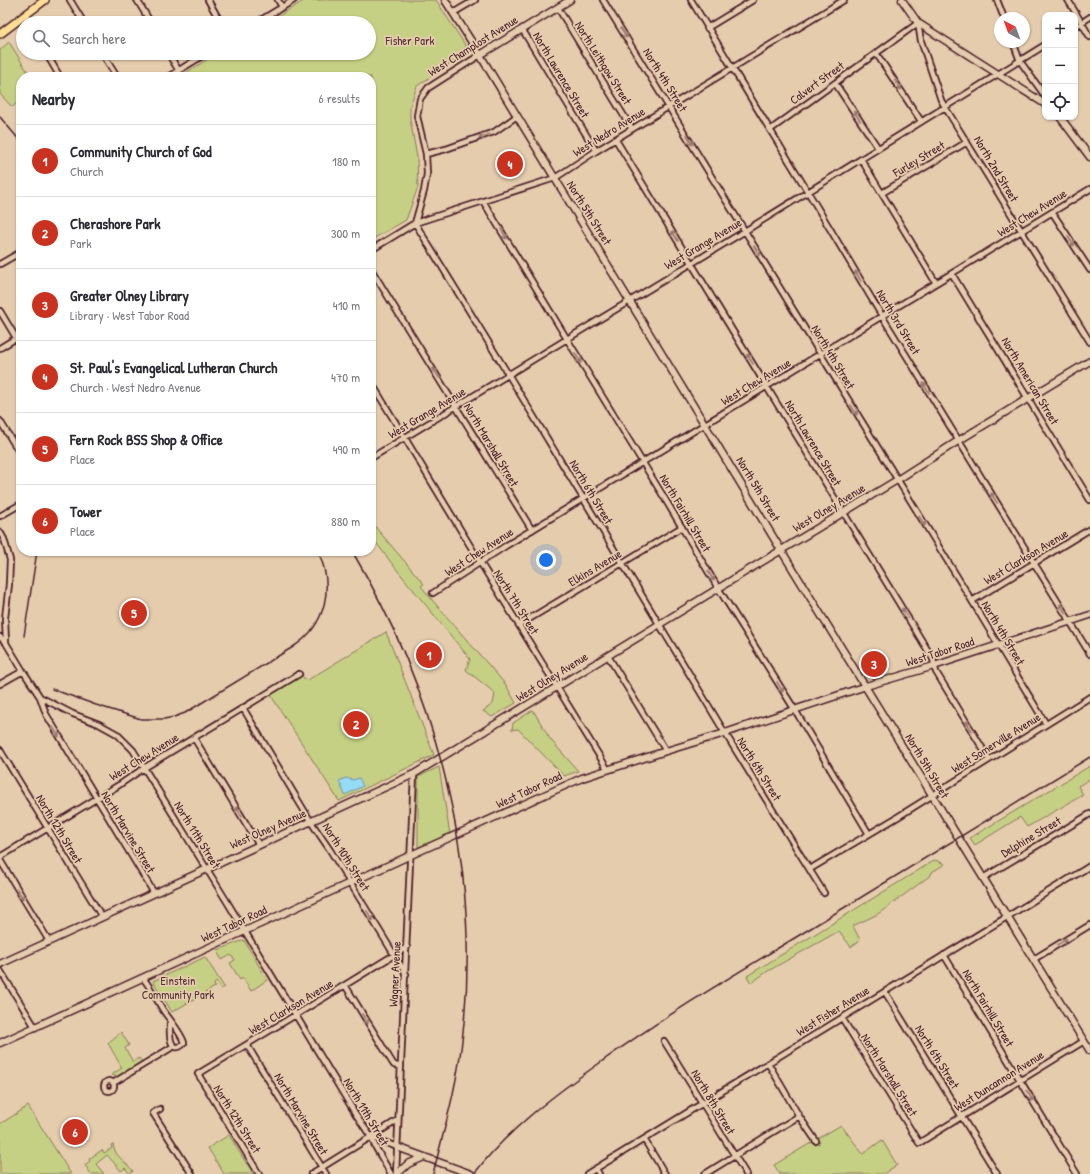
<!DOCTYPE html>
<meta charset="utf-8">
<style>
:root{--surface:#fff;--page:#f7f7f7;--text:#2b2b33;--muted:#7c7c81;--line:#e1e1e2;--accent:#c8321e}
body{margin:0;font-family:"Patrick Hand",sans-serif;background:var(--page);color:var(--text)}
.controls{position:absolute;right:12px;top:12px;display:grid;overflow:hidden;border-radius:8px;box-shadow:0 1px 3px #0004}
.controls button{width:36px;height:36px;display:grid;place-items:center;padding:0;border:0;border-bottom:1px solid var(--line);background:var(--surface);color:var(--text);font:20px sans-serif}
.compass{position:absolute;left:994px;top:12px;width:36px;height:36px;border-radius:50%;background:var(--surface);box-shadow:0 1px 3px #0004;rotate:319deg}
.you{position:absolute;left:546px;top:560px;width:14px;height:14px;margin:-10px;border:3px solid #fff;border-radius:50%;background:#1a73e8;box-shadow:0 0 0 6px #1a73e833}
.badge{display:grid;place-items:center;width:26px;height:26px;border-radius:50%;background:var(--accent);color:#fff;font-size:13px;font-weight:700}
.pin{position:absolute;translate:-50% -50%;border:2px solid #fff;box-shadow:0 1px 4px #0006}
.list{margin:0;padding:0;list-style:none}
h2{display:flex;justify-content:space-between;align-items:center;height:52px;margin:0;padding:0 16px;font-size:17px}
h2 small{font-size:13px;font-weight:400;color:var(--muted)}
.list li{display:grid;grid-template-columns:26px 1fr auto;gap:12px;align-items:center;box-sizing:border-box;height:72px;padding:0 16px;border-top:1px solid var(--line)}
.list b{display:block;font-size:15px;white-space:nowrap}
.list p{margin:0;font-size:13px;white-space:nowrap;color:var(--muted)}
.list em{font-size:13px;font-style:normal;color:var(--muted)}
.icon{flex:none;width:22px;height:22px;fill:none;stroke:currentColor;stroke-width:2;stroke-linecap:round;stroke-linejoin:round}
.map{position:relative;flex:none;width:1090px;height:1174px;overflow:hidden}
.search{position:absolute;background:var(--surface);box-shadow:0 1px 3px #0004;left:16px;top:16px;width:360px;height:44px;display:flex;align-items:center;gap:10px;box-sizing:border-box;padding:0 14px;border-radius:22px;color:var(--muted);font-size:15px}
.panel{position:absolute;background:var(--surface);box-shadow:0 1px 3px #0004;left:16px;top:72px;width:360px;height:484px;border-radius:16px}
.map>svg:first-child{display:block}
.green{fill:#c5d084;stroke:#887858}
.water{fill:#96dcf7;stroke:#7890a5}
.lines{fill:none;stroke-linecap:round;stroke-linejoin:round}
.street-casing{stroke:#4a1f2b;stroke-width:8}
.secondary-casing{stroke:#4a1f2b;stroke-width:9}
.primary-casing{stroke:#4a1f2b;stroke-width:10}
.street{stroke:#e5ccad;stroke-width:4.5}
.secondary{stroke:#e5ccad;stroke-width:6}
.primary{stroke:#fdde96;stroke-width:7}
.rail{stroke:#4a1f2b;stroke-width:1.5}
.oneway{stroke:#98766c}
.labels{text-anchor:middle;stroke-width:3.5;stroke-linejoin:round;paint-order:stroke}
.park-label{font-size:12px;fill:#563134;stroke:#e5ccad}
.street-label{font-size:12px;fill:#4a1f2b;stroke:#e5ccad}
</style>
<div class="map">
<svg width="1090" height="1174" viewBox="0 0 1090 1174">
<rect width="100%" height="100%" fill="#e5ccad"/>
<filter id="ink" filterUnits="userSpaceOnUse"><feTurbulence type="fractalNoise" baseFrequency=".025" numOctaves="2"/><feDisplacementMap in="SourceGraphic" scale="8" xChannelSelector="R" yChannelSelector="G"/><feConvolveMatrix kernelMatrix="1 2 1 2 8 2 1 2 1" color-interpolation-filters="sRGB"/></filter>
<g filter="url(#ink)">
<path class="green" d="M305,0H436L469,51L417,86L410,106V119L417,157L418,187L406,220L371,240V77H179L218,53H369V23H267Z
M9,42L31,77H21V100L12,107L0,94V50Z
M371,522L424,584L421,586L433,601L506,685L516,703L492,717L483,711L493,704L495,693L466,670L470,659L393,565L371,536Z
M386,632L434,755L339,801L270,694L301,674L306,681Z
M533,710L550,739L578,771L564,776L518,729L512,730L513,723Z
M1090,766V779L1078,786L1083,795L1027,827L1020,817L975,845L970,838Z
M439,767L450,835L418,847V777Z
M935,860L945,864L932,872L931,875L878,914L853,926L860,940L851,947L839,931L768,971L751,983L747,976Z
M244,940L267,980L251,991L243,978L240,980L230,963L235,960L231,955L222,960L219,955L218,950Z
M205,957L224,987L221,989L217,982L214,984L215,987L172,1012L153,981Z
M121,1032L129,1045L125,1048L133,1062L139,1058L143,1063L120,1077L111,1075L122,1068L108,1043Z
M28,1106L71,1174H0V1123L5,1121Z
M841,1125L863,1154L882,1140L897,1165L883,1174H780L774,1165Z
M229,1135L253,1174H224L208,1148Z
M113,1144C114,1156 126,1162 133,1171L130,1174L125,1168L121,1171L107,1155L96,1164L104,1174H91L85,1165L90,1161L89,1159L102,1150L104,1153L112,1148L111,1145Z"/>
<path class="water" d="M346,778L353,780L359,778L363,786L345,795L339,781Z"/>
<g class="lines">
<g class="street-casing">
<path id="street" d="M70,0L84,23
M137,0L151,23
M208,0L221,23
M278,0L282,7
M603,0L969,596L1046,724
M691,0L808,192L882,316L1090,654
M997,0L1004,18
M1068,0L1090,37
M558,8L632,129
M453,13L475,0
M256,23L294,0
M1075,27L1090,17
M707,28L753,0
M522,29L596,151
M1013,42L1020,61L1045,96
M46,53L60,77
M102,53L117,77
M168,53L179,71
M876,53L921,121
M480,55L428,88L420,99L417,116L426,154L427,174L424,191L415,223L508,374L725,733L824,893
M168,77L207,53
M835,83L878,148
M770,130L918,23L921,41L941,100L945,107L1090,342
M616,140L933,659L936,672L989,759
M426,154L446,149L494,132L517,116
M861,159L936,283
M882,193L967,142
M483,201L567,339L662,494L718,588L795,710L869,834
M1052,212L1090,270
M371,250L415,223L555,178L596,151L844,0
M0,264L21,252
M371,269L532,530
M952,274L1090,500
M0,311L21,346
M0,348L21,335
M371,382L480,562L608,770
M0,421L21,455
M371,458L745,231L1045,45
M0,516L21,504
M0,532L4,539L10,560L9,584L5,618L6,643L23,671L40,697L73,714L99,724L117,734L133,750L226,900L355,1113L371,1137L376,1148L391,1174
M433,593L507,545L1090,189
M972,601L1090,529
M519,625L682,527
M0,637L6,643
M608,656L666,751
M0,684L23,671
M40,697L46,714L154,893
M243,708L311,822L330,850L406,974
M194,738L259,845
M0,750L102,917
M0,857L119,785L144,768L299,674
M0,860L49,941
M810,869L896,818L1090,697
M983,878L1090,814
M944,955L1077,1174
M1034,959L1090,925
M0,970L35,1027
M143,978C151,988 157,1000 163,1010C169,1019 182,1034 184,1043C182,1045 180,1048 176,1047C168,1045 170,1027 170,1020
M345,985L392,1062L394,1065L401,1067
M885,992L997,1174
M842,1018L919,1143L1084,1041
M664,1041L746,1174
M247,1045L326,1174
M768,1063L799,1116L816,1141
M104 1086a5 5 0 1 1 10 0a5 5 0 1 1-10 0Z
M113,1083L174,1046
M160,1109L153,1113L192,1174
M371,1137L397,1147
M644,1139L665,1174
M596,1169L599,1174
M259,1174L198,1074L345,985L407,947
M311,1174L398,1120
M396,1174L414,774
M587,1174L1090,866
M705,1174L799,1116"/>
</g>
<g class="secondary-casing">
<path id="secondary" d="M445,0L480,55L781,550L1090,1051
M902,0L918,23L1045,104
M480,55L570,0
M1060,117L1090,157
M0,964L414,774L750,569L897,480L958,441L1090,361
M0,1043L411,855L582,778L666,751L725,733L866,686L934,666L1090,615
M397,1147L471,1174
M397,1174L408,1164L424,1157"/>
</g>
<g class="primary-casing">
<path id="primary" d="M0,34L45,0"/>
</g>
<use href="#street" class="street"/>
<use href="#secondary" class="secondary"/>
<use href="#primary" class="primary"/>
<path class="rail" d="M0,117L21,142
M352,551C439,697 483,871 462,1041C457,1086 444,1130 433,1174
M24,636L37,551
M52,689L96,705L141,719H164L174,717L185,713L293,647C327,625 334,586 318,551
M474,1174C507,1131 550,1098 594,1067C657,1021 725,980 793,939C892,879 991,818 1090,757"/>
</g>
<defs><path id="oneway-shaft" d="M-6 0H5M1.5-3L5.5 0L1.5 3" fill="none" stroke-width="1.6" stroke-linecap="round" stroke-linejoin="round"/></defs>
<g class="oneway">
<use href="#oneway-shaft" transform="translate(624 33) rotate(58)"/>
<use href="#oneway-shaft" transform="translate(898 85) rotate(57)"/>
<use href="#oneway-shaft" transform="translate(857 116) rotate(-123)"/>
<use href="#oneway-shaft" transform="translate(484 136) rotate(160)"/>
<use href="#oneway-shaft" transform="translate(690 140) rotate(59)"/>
<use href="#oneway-shaft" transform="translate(504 234) rotate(59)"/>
<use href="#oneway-shaft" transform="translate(675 236) rotate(-121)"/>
<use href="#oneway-shaft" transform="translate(1071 241) rotate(57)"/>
<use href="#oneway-shaft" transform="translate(757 251) rotate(59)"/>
<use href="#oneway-shaft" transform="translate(858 276) rotate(-121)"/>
<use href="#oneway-shaft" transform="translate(578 358) rotate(58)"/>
<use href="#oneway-shaft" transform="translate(750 359) rotate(-121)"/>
<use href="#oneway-shaft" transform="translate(436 373) rotate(-122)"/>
<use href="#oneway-shaft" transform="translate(926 388) rotate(-122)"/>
<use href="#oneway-shaft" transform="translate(854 410) rotate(58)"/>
<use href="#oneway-shaft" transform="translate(994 498) rotate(-122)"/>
<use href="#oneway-shaft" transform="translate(922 521) rotate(58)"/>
<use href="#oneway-shaft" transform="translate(711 576) rotate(59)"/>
<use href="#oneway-shaft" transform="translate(1063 609) rotate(-121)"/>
<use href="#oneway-shaft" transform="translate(905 613) rotate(-121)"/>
<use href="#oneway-shaft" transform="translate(780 687) rotate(58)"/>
<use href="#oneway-shaft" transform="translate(969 726) rotate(-121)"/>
<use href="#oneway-shaft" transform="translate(56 732) rotate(59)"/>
<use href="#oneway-shaft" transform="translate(239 812) rotate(-121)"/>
<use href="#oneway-shaft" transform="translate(20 894) rotate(59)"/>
<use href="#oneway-shaft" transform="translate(370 916) rotate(58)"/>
<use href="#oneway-shaft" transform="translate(1062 942) rotate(-31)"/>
<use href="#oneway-shaft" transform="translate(365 1019) rotate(59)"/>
<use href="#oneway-shaft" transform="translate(1030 1096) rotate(59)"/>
</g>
</g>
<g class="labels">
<g class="park-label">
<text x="410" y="45">Fisher Park</text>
<text x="178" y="985">Einstein<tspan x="178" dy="14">Community Park</tspan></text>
</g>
<g class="street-label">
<text transform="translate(473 46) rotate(-32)" y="4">West Champlost Avenue</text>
<text transform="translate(603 63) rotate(58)" y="4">North Leithgow Street</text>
<text transform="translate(561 75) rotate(59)" y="4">North Lawrence Street</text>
<text transform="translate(665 80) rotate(58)" y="4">North 4th Street</text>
<text transform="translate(817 83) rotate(-36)" y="4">Calvert Street</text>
<text transform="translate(609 132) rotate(-32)" y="4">West Nedro Avenue</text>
<text transform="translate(919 159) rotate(-31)" y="4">Furley Street</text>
<text transform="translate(996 169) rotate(59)" y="4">North 2nd Street</text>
<text transform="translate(589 213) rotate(58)" y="4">North 5th Street</text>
<text transform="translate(1032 213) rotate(-32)" y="4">West Chew Avenue</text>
<text transform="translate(703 244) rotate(-31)" y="4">West Grange Avenue</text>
<text transform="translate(898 322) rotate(59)" y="4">North 3rd Street</text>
<text transform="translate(833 357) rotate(59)" y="4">North 4th Street</text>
<text transform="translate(1030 381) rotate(59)" y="4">North American Street</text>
<text transform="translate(756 382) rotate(-31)" y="4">West Chew Avenue</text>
<text transform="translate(427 413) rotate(-31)" y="4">West Grange Avenue</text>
<text transform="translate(813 443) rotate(59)" y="4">North Lawrence Street</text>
<text transform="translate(491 445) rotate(59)" y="4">North Marshall Street</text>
<text transform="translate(758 489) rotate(59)" y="4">North 5th Street</text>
<text transform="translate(591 492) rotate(59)" y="4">North 6th Street</text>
<text transform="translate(829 508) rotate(-31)" y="4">West Olney Avenue</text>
<text transform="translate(685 513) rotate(59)" y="4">North Fairhill Street</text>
<text transform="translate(479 552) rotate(-33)" y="4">West Chew Avenue</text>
<text transform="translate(1026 557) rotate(-31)" y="4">West Clarkson Avenue</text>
<text transform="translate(595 568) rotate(-31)" y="4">Elkins Avenue</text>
<text transform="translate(516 602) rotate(58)" y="4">North 7th Street</text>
<text transform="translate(1003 633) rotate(59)" y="4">North 4th Street</text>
<text transform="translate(940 652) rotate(-18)" y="4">West Tabor Road</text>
<text transform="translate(552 677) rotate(-32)" y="4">West Olney Avenue</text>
<text transform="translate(996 743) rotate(-32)" y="4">West Somerville Avenue</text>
<text transform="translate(144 757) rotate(-32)" y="4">West Chew Avenue</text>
<text transform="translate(927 766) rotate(59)" y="4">North 5th Street</text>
<text transform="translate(759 769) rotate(58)" y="4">North 6th Street</text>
<text transform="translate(529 790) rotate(-25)" y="4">West Tabor Road</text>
<text transform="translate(59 829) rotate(59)" y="4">North 12th Street</text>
<text transform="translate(268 829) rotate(-24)" y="4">West Olney Avenue</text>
<text transform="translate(128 832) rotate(59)" y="4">North Marvine Street</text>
<text transform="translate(197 835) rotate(58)" y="4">North 11th Street</text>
<text transform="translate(1031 837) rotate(-31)" y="4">Delphine Street</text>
<text transform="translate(346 857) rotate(58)" y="4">North 10th Street</text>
<text transform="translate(234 924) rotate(-25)" y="4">West Tabor Road</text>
<text transform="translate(395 974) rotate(-87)" y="4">Wagner Avenue</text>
<text transform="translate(291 1007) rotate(-31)" y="4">West Clarkson Avenue</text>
<text transform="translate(988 1008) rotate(59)" y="4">North Fairhill Street</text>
<text transform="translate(833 1011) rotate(-32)" y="4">West Fisher Avenue</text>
<text transform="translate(937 1057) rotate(58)" y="4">North 6th Street</text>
<text transform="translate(889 1075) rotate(58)" y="4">North Marshall Street</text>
<text transform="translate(999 1081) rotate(-32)" y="4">West Duncannon Avenue</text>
<text transform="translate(713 1102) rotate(59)" y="4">North 8th Street</text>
<text transform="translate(366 1112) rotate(59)" y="4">North 11th Street</text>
<text transform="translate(301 1114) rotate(59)" y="4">North Marvine Street</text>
<text transform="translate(237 1119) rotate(58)" y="4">North 12th Street</text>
</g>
</g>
</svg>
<div class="controls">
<button>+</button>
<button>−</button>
<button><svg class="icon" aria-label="locate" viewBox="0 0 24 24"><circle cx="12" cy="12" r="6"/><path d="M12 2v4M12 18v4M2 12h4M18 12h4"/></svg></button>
</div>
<svg class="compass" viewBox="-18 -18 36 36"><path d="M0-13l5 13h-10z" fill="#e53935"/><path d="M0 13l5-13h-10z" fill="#7c7c81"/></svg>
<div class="you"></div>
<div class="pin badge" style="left:429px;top:655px">1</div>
<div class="pin badge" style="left:356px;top:724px">2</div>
<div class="pin badge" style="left:874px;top:664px">3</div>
<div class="pin badge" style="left:510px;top:164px">4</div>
<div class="pin badge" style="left:134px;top:613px">5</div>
<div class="pin badge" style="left:75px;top:1132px">6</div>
<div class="search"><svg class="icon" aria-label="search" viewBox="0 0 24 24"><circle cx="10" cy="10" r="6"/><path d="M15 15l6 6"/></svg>Search here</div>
<section class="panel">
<h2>Nearby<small>6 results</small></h2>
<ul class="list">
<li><span class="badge">1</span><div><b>Community Church of God</b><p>Church</p></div><em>180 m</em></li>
<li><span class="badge">2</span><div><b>Cherashore Park</b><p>Park</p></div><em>300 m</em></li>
<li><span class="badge">3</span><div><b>Greater Olney Library</b><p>Library · West Tabor Road</p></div><em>410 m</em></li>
<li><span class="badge">4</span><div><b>St. Paul's Evangelical Lutheran Church</b><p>Church · West Nedro Avenue</p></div><em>470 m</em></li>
<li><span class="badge">5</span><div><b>Fern Rock BSS Shop &amp; Office</b><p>Place</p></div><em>490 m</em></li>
<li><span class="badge">6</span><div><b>Tower</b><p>Place</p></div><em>880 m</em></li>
</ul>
</section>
</div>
